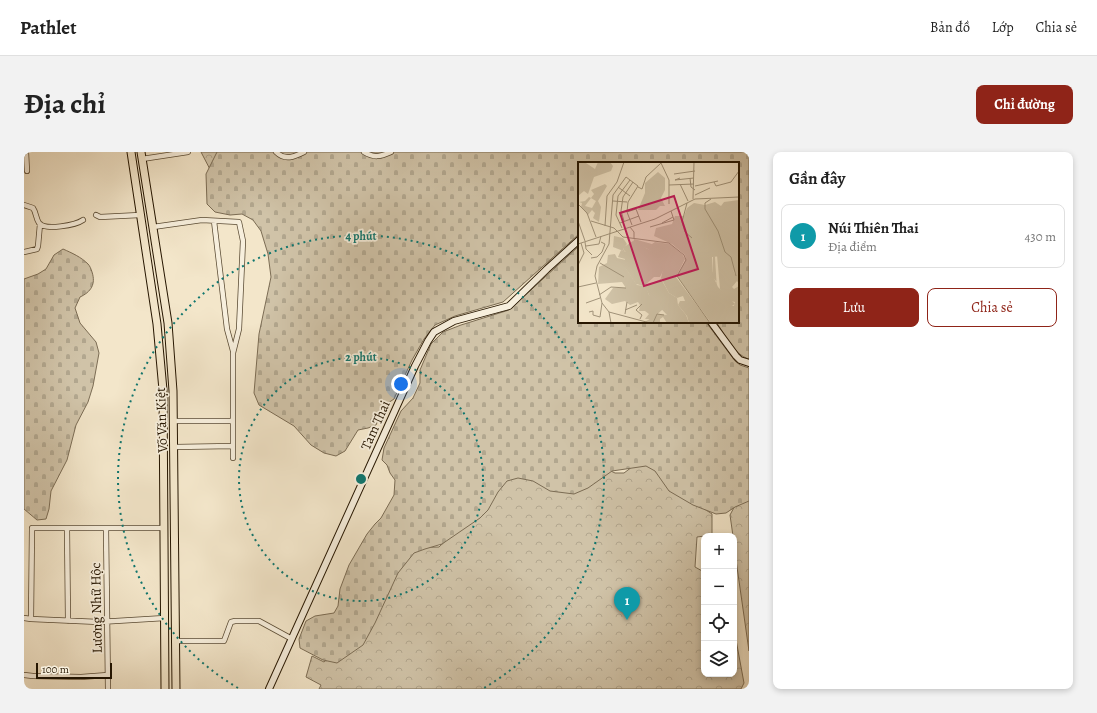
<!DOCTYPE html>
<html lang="vi">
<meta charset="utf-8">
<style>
:root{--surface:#fff;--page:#f2f2f2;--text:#222;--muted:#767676;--line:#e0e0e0;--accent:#8f2418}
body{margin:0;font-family:Alegreya,serif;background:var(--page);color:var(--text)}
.controls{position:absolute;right:12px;bottom:12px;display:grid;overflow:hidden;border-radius:8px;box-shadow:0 2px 6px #0003}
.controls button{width:36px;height:36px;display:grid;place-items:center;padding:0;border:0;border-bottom:1px solid var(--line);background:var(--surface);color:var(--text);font:20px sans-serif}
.scale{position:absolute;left:12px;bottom:10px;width:76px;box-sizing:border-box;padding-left:4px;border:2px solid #261601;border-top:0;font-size:11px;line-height:14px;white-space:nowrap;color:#261601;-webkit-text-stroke:3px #f7efdd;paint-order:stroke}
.you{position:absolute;left:377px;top:232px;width:14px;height:14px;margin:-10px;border:3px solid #fff;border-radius:50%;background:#1a73e8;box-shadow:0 0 0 6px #1a73e833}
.badge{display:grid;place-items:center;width:26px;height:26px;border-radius:50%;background:var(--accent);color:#fff;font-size:13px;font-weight:700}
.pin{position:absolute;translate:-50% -33px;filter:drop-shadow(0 1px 2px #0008)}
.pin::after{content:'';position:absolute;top:21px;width:14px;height:12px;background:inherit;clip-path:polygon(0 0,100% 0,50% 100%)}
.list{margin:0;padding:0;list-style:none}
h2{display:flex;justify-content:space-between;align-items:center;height:52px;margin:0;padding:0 16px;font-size:17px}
h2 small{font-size:13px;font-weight:400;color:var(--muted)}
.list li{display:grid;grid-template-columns:26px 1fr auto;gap:12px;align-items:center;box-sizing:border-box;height:64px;margin:0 8px 8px;padding:0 8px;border:1px solid var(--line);border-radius:8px}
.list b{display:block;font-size:15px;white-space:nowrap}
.list p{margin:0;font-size:13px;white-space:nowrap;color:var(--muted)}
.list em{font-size:13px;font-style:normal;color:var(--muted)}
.actions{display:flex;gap:8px;padding:12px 16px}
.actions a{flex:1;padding:9px 0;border:1px solid var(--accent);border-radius:8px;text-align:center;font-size:14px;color:var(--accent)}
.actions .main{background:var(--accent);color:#fff}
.icon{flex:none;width:22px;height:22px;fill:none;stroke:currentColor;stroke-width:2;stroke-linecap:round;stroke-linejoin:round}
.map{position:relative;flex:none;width:725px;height:537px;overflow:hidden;border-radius:8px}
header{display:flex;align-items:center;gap:24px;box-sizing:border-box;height:56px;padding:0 20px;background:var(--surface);border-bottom:1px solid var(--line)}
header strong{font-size:19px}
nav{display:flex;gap:22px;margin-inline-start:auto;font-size:14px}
.intro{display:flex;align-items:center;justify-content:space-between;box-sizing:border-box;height:96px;padding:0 24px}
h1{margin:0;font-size:28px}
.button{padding:10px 18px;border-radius:8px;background:var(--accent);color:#fff;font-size:14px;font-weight:700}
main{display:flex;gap:24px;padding:0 24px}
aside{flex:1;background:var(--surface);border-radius:8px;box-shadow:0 2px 6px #0003}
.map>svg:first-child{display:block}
.forest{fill:url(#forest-crowns);stroke:#7b6c54}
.cemetery{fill:url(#cemetery-stones);stroke:#7b6c54}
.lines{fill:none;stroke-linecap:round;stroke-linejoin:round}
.street-casing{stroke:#594a33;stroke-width:6}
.secondary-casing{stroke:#261601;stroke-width:8}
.primary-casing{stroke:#261601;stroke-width:9}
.street{stroke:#f7efdd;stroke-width:4.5}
.secondary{stroke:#f7efdd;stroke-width:6}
.primary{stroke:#f3e6ca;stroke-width:7}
.ring{fill:none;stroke:#0f766e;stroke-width:2;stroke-dasharray:2 4}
.labels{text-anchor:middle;stroke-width:3.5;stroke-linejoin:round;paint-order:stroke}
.street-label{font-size:14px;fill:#261601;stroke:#f7efdd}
.inset-road{fill:none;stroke:#a1937a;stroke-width:1}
.view{fill:#c2185b;fill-opacity:0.15;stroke:#c2185b;stroke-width:2}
.inset-edge{fill:none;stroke:#261601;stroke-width:2}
.centre{fill:#0f766e;stroke:#f7efdd;stroke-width:2}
.ring-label{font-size:12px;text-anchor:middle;font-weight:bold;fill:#0f766e;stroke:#f7efdd;stroke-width:3.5;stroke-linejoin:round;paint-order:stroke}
</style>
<header>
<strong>Pathlet</strong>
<nav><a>Bản đồ</a><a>Lớp</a><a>Chia sẻ</a></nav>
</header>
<div class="intro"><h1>Địa chỉ</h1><a class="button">Chỉ đường</a></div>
<main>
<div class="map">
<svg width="725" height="537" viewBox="0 0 725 537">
<defs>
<pattern id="forest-crowns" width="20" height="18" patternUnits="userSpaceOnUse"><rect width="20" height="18" fill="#d0c3a8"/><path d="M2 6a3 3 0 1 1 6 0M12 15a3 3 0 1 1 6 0" fill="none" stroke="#b2a78f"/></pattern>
<pattern id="cemetery-stones" width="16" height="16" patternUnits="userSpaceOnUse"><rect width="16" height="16" fill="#d0c3a8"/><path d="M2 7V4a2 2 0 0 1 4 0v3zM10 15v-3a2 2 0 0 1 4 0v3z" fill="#b2a78f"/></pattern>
</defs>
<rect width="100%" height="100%" fill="#f3e6ca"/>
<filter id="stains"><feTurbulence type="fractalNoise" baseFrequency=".005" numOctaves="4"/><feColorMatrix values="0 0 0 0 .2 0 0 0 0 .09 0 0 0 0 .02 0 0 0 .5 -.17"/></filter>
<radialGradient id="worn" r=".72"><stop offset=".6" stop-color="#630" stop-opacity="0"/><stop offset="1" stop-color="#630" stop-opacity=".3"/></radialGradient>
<path class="forest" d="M177,0H207L203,50Z
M545,299L591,321H600L628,300L648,335L688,362V383L673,385L671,415L680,420V522H710V477L720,531L717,537H295L297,533L282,525L288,504L300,510L315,497L377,396L415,395L437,374L472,327Z
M725,345V499L710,394V384H709L706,363L715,346Z"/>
<path class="cemetery" d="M193,0H725V207C710,203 701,182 692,170H714V11H555V82L479,150L431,164L411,173L400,187L388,208L370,247L361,253L352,273L344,276L334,278L321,299L312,304L300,301L287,293L270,274L235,253L230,241L235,182L247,125L244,102L237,79L229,68L218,62L206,63L191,60L183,52L182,22Z
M555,94V170H682L711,209L716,213L725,216V349L711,355L702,361L692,362L669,353L645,339L631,319L622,314L588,319L564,336L550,342L526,339L509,329L494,326L483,329L474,340L464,358L456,366L418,392L401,397L390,401L374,421L351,471L339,493L313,511L299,508L276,496L275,487L282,469L291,464L310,461L314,454L316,437L325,413L343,382L351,372L357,366L370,343L371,328L366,321L363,313L358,308L360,296L377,259L389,246L396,231V218L407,192L419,180L437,173L485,158Z
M39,97C48,101 57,105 64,112C66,114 67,117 68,120C72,132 67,140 56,145L51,156L56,171L72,190L75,201L69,234L64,250L52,273L43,308L27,339L25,357L22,367L13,368L0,357V127L14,122L22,117L30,103Z"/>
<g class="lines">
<g class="street-casing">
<path id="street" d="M2,0L3,19
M252,0C261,9 270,5 280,0
M340,0C350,6 356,5 367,0
M118,7L164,0
M0,53L9,56C12,60 12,67 15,71C21,79 52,73 59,68
M72,63L76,65L116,63
M190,69L203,177L209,199
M129,75L178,68L215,70L219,89L215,177L209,201V306
M0,100L13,97L14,94L16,72
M151,269H209
M151,295L209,294
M43,376L44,469
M82,376L84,537
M0,466L7,467L75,470L141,466
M7,467L8,376H140
M151,489H200L207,470L211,469H235L268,487
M0,523L9,524L57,525L84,523"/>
</g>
<g class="secondary-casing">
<path id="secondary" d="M687,170L712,204L716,208L725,211
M245,537L391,214L404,189L410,180L430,169L485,154L523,117L555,88"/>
</g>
<g class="primary-casing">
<path id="primary" d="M107,0L133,172L139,238L141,537
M117,0L144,171L149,239L152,537"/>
</g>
<use href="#street" class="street"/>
<use href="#secondary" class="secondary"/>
<use href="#primary" class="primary"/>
</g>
<g class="ring">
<circle cx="337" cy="327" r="122"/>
<path d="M214 536A243 243 0 1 1 460 536"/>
</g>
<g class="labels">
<g class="street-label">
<text transform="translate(137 268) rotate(-92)" y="5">Võ Văn Kiệt</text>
<text transform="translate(351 273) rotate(-66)" y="5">Tam Thai</text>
<text transform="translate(72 456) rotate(-91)" y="5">Lương Nhữ Hộc</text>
</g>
</g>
<g transform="translate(554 10)">
<rect width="161" height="161" fill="#f3e6ca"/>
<path d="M55,79L79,92L86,107L82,115H76L66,124L58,122L46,104L47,97L40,95L43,88L48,90L45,87L46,85ZM161,81V122L159,119L154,125L156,127L161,124V161H150L144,142L156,144L157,140L148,138L142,127L139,93L140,89L151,100L158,114ZM135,91L137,95L139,128V120L131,112L135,110ZM83,117L91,131L99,136L100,143L108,153L111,161H89L85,155L82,157V161H65L80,152L89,153L72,135L67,124Z" fill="#d0c3a8"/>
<path d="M0,0L8,1L17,7L20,0H32L35,4L33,9L16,15L10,32L6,29L0,34ZM80,10L87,16V28L83,36L87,44H82L78,48H60L67,31V21ZM27,22L29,24L20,39L23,45L21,60L15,56L17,51L14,48L10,53L3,45L4,41L1,40L7,39L11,35L13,36L7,44L14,46L18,39L13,36L16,32L13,28ZM161,38V116L144,94L134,95L135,114L140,125L157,142L148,147L149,157L153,161H133L99,114L108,97L107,93L94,82L76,74L78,66L94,62L97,54H106L109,46L116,41L127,43L137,40L143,44L146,40ZM36,74L45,76L49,82L45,87L48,90L35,85ZM56,77L74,82L77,80L92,82L104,92L107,97L98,115L132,161H111L109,154L100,143L102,139H107L105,134L99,136L91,131L83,116L85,107L80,100L79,93L68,86L58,84L55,82ZM37,92L39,96L48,98L47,105L59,123L68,124L71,133L85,142L84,148L74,157H67L71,152L67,149H61L62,143L60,140L52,143L47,139L34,142L27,137L35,126H48L44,120L20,122L21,105L29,101L30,93Z" fill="#d0c3a8"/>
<path class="inset-road" d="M96,12L117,9M102,16L97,18L116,16M112,16L113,25L117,28M136,20L138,24L153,20L161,9M102,22L110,39M91,23L116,22M117,24L140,19M40,25L52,34M60,25L64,27L68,15L83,1L91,18V42M117,33L132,26M115,37L116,0M133,37L127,41V47L140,69L147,90L153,95L158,114M35,39L49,40M109,41L104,60L107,70L114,76M0,42L9,51L18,75M49,50L58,47L63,60M0,59L7,79M13,59L36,66L45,75L91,81L106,93L108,98L99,114L132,161M46,59L43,49L45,35L55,20M42,61L61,54M84,61L95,55M27,64L29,34L39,20L46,0M52,65L56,70V77M72,65L96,58L93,49M44,66L38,53L40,34L52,18M7,80L8,87L14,93M0,82L77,57L117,37L161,35M8,84L21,82L23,74M13,96L19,95L24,90L27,82L23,80M22,101L46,115M0,103L6,91L3,81M0,125L18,121M21,133L33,125L48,126M8,141L22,136M47,148L59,143M11,150L15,149V153L22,155L24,141M31,150L72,161M47,152L49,140M62,157L64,153L58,148L64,142M33,161L31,150L24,141L17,114L19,104L31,82L35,33L48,15L60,24L50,40L49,50L54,63M75,161L79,152L86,153"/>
<path class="view" d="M96,34L120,107L66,124L42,51Z"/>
<rect width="161" height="161" class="inset-edge"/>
</g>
<circle cx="337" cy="327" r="6" class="centre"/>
<g class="ring-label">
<text x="337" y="88">4 phút</text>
<text x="337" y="209">2 phút</text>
</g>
<rect width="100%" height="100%" filter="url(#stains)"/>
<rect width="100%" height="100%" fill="url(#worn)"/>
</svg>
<div class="controls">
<button>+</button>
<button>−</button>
<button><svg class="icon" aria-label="locate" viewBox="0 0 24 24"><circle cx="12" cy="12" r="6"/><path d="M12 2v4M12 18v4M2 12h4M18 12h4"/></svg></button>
<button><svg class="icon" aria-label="layers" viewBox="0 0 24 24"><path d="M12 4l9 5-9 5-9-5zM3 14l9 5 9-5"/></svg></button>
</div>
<div class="scale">100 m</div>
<div class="you"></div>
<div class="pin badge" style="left:603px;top:468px;background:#0f9aa8">1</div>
</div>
<aside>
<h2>Gần đây<small></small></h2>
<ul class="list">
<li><span class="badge" style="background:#0f9aa8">1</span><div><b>Núi Thiên Thai</b><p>Địa điểm</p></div><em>430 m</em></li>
</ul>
<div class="actions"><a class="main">Lưu</a><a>Chia sẻ</a></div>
</aside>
</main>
